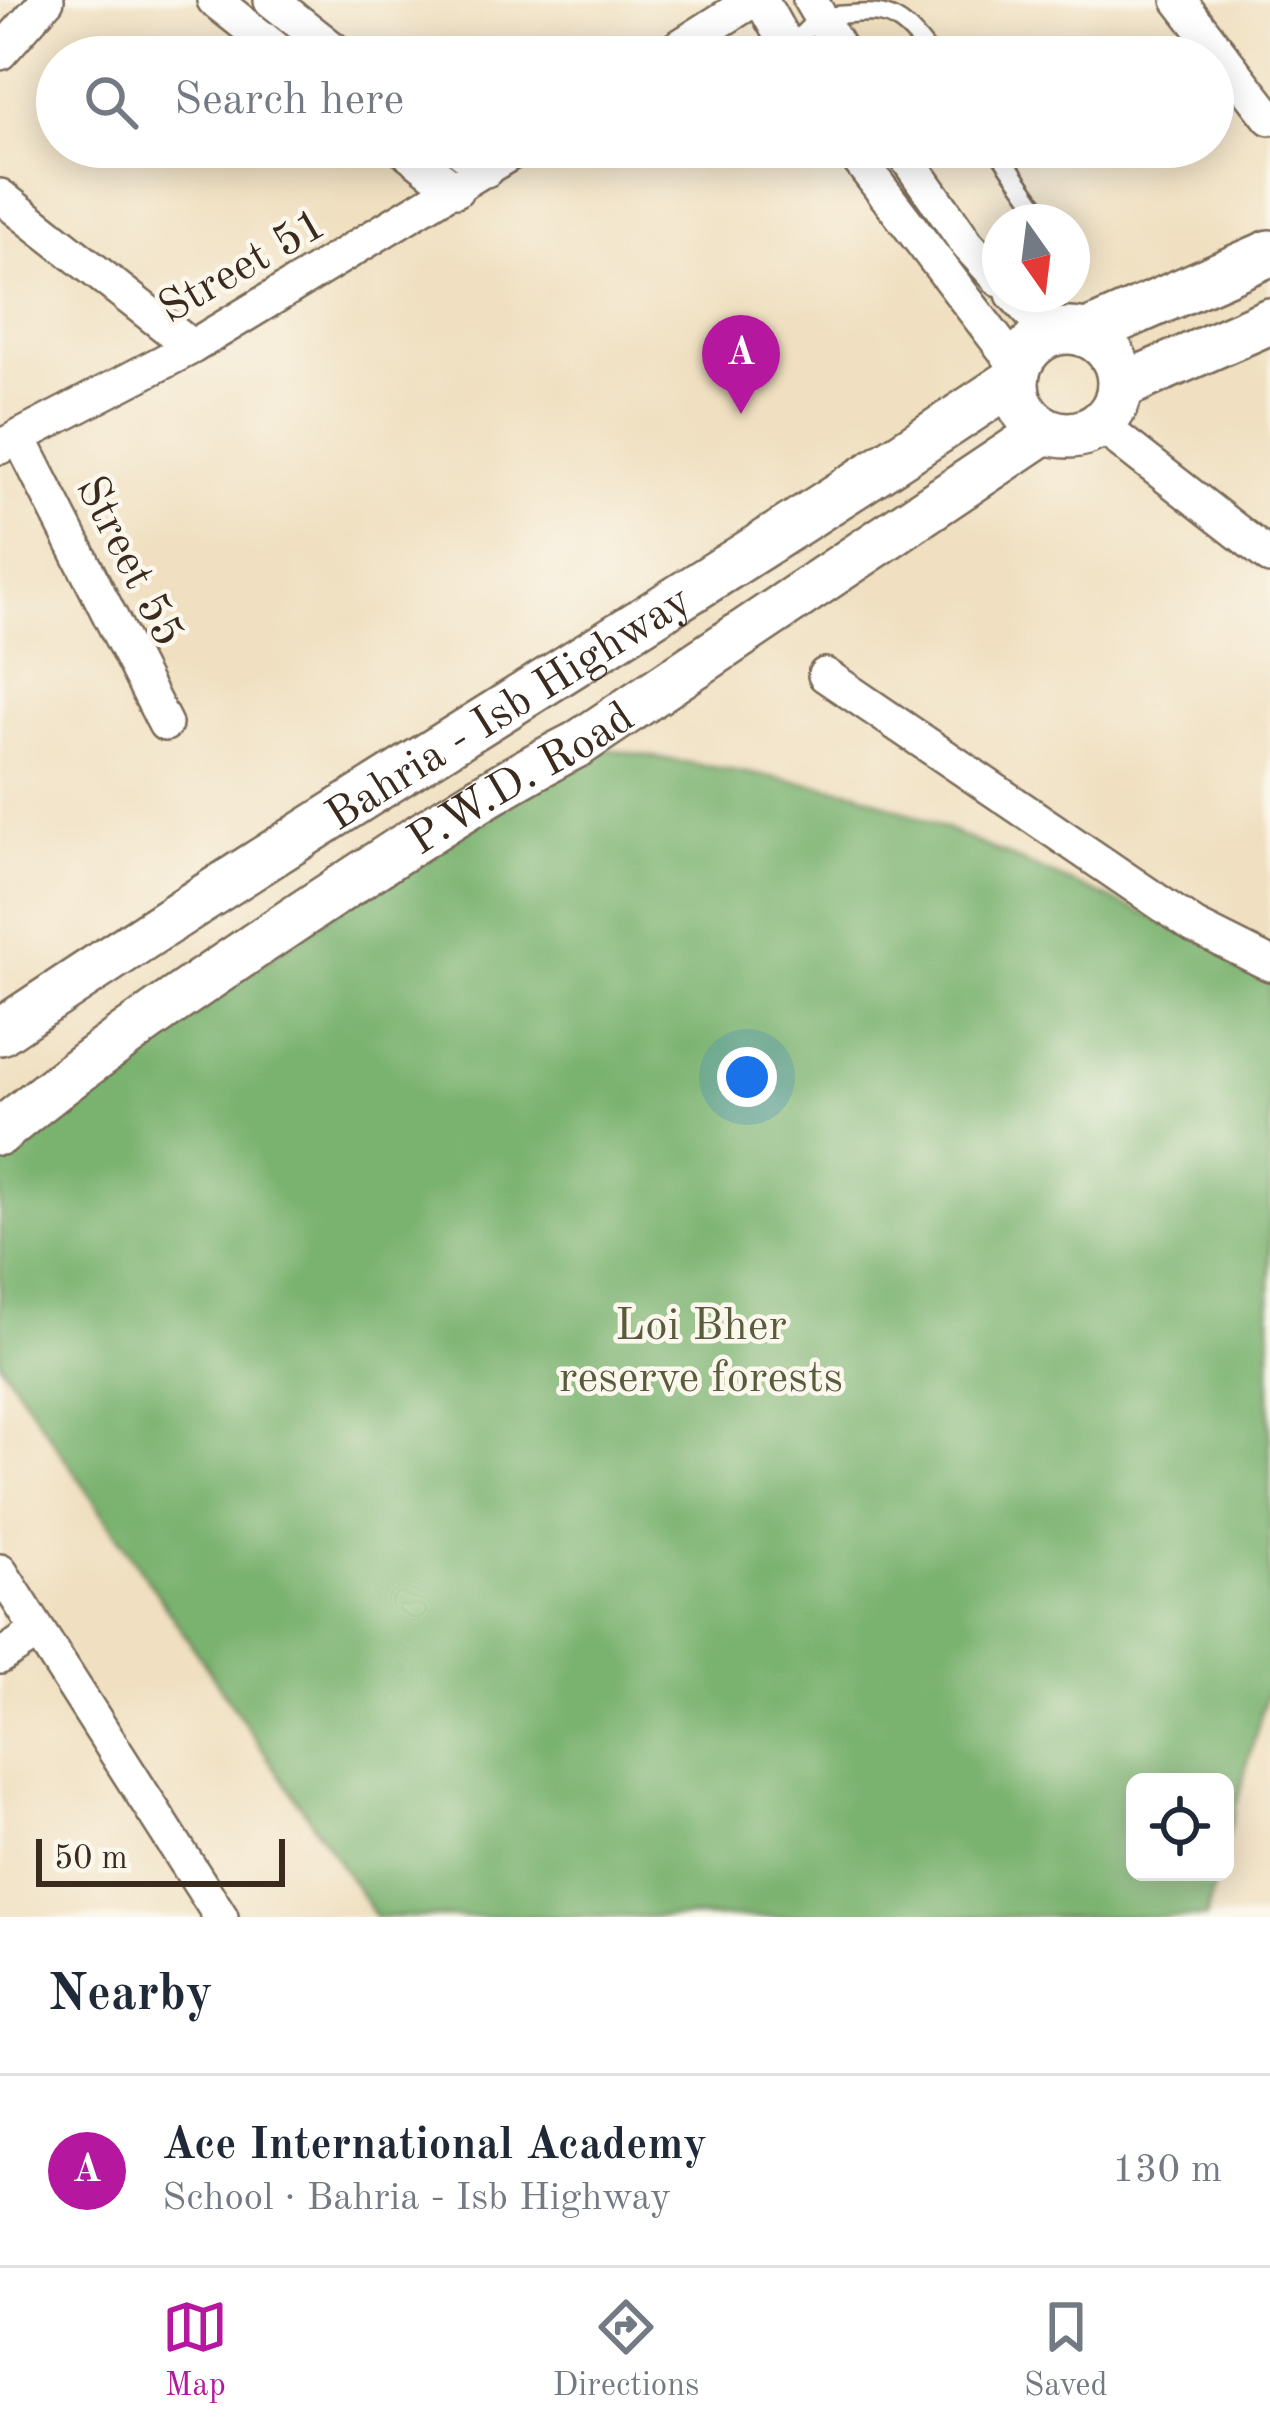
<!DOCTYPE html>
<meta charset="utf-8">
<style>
:root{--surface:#fff;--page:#f6f6f7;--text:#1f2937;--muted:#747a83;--line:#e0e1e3;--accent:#b5179e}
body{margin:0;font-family:"Old Standard TT",serif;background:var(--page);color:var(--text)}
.controls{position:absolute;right:36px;bottom:36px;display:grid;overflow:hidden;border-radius:18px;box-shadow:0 6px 30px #0003}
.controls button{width:108px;height:108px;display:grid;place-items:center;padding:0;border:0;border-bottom:3px solid var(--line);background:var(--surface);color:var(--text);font:60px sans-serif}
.compass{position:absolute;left:982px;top:204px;width:108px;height:108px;border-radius:50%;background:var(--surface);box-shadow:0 6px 30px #0003;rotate:166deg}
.scale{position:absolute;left:36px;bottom:30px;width:249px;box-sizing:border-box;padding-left:12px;border:6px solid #3b2a1e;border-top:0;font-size:33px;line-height:42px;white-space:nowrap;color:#3b2a1e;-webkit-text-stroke:9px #fbf7ec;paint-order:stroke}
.you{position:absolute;left:747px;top:1077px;width:42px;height:42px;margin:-30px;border:9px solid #fff;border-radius:50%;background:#1a73e8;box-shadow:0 0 0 18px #1a73e833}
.badge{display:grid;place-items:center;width:78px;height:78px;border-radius:50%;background:var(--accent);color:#fff;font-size:39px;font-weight:700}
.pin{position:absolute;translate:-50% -99px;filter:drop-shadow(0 3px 6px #0008)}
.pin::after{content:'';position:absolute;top:63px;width:42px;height:36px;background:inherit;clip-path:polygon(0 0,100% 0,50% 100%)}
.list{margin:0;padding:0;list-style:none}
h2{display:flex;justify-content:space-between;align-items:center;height:156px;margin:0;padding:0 48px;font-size:51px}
h2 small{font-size:39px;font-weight:400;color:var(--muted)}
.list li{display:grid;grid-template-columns:78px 1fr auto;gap:36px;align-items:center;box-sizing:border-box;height:192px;padding:0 48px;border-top:3px solid var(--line)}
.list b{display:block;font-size:45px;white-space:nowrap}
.list p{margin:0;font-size:39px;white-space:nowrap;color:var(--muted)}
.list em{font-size:39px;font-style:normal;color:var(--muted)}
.icon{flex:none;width:66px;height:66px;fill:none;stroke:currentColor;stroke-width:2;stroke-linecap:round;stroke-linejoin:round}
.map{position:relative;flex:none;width:1270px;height:1917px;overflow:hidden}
.search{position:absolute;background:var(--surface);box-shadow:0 6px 30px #0003;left:36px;right:36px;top:36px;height:132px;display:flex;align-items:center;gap:30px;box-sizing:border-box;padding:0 42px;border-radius:66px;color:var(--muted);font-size:45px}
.sheet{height:348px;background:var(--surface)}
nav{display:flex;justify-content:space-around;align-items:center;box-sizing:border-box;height:168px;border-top:3px solid var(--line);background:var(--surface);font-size:33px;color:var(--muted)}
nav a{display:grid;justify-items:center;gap:6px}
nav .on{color:var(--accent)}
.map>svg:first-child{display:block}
.forest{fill:#7ab270;stroke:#5a6e47;stroke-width:3}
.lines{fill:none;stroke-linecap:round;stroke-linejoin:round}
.lane-casing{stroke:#7a6a57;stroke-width:21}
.street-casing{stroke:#7a6a57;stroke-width:38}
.secondary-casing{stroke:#7a6a57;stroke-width:50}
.lane{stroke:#fff;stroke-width:16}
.street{stroke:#fff;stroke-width:33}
.secondary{stroke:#fff;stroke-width:45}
.labels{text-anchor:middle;stroke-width:9;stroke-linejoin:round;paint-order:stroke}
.street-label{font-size:45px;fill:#3b2a1e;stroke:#fbf7ec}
.park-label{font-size:45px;fill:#575c3c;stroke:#fbf7ec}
</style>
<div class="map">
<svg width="1270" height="1917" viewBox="0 0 1270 1917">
<rect width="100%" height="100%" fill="#fbf7ec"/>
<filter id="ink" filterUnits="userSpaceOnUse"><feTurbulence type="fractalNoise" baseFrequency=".00833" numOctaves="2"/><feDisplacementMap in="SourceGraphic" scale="24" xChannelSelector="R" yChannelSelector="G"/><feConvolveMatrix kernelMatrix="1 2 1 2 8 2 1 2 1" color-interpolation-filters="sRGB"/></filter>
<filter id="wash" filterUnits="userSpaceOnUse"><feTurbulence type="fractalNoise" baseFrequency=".004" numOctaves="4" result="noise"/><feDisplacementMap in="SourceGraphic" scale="48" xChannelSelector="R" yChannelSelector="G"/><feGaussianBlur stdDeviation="2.7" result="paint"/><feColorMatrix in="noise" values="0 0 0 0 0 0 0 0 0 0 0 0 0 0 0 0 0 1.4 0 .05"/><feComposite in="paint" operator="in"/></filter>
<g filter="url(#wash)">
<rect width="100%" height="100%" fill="#f0e0c1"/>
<path class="forest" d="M578,744L858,792L1270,967V1681L1225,1846V1782H1135V1872H1218L1206,1917H376L0,1362V1145Z"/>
</g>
<g filter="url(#ink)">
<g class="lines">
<g class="lane-casing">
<path id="lane" d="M787,49L820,16C882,13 893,3 932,57
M995,147L1048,222
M1072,256L1074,258"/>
</g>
<g class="street-casing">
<path id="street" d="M214,0L286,57
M271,0L343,57
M761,0L793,57
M810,0L844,57
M1179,0L1270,118
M0,53L47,0
M663,57L753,0
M401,147L456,190
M457,147L486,170
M849,147L1018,368
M899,147L967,244L1000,280
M0,196L192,347
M1013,294L1050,334
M1099,424L1270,557
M19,437L165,724
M0,447L192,347L521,147
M825,675L1194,926L1270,964
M0,1571L221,1917
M0,1657L36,1633"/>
</g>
<g class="secondary-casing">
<g id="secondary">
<circle cx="1068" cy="383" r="52"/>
<path d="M1085,334L1270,253"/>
<path d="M1120,387L1270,321"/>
<path id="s1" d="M0,1032C334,807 682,604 1016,379"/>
<path id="s2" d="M0,1132C99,1050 206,978 313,907C400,850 485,791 578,744L1046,430"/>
</g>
</g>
<use href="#lane" class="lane"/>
<use href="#street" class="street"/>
<use href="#secondary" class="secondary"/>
</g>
</g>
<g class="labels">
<g class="street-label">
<text transform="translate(241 264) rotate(-30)" y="16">Street 51</text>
<text transform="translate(132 560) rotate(63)" y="16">Street 55</text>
<text dy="16" stroke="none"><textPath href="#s1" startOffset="603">Bahria - Isb Highway</textPath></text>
<text dy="16" stroke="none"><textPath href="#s2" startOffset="630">P.W.D. Road</textPath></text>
</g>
<g class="park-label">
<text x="701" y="1339">Loi Bher<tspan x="701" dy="52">reserve forests</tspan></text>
</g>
</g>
</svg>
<div class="controls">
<button><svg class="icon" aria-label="locate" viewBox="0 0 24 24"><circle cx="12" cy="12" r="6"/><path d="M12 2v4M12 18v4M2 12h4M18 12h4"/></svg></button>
</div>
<svg class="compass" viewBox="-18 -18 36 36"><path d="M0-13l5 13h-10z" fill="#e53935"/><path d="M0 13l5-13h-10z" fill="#747a83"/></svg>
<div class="scale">50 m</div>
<div class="you"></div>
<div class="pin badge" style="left:741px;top:414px">A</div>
<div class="search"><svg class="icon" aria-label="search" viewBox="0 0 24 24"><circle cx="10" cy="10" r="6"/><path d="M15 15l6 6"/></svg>Search here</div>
</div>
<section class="sheet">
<h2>Nearby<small></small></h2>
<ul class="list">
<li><span class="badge">A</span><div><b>Ace International Academy</b><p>School · Bahria - Isb Highway</p></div><em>130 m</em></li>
</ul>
</section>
<nav>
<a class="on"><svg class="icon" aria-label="map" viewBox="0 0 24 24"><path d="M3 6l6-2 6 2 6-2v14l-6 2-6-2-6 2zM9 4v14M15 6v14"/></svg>Map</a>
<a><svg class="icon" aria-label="directions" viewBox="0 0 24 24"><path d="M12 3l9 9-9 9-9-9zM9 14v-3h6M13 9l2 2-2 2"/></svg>Directions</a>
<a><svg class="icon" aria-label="saved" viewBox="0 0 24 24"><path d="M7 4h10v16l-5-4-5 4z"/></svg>Saved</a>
</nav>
